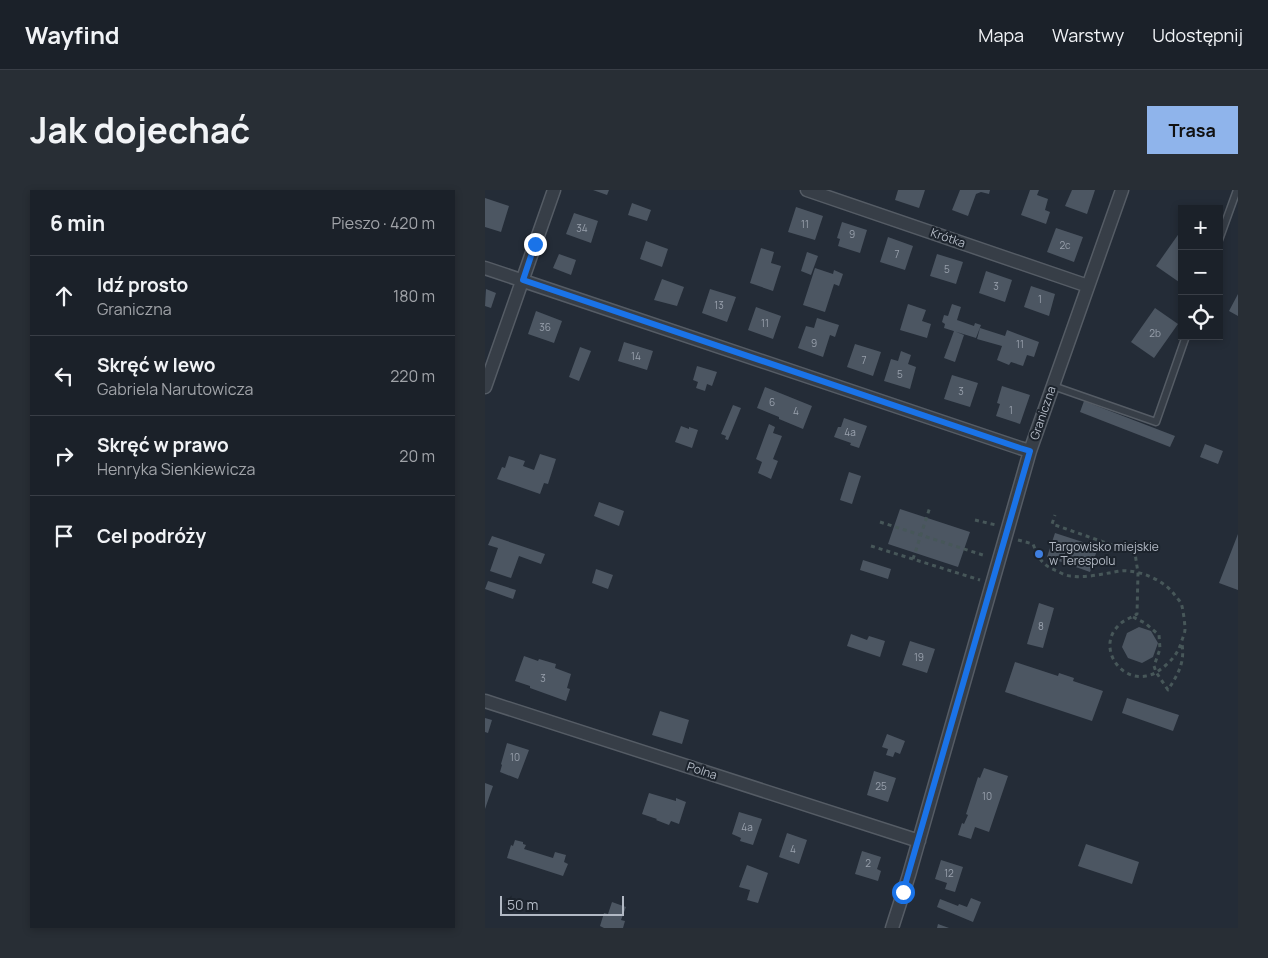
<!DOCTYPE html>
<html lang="pl">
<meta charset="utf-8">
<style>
:root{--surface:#1b2129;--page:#282e35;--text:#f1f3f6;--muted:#a0a3a8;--line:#393e46;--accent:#8fb4eb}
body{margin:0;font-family:Manrope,sans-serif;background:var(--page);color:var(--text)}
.controls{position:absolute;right:15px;top:15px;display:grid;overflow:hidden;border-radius:0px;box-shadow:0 2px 8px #0003}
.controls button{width:45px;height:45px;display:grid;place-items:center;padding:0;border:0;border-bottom:1px solid var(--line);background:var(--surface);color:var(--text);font:25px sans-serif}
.scale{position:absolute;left:15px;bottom:12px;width:124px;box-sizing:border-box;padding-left:5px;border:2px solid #b2b9c4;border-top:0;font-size:14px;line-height:18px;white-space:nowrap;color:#b2b9c4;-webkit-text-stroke:4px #1c232c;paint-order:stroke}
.stop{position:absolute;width:15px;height:15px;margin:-11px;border:4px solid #1a73e8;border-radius:50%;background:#fff}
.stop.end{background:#1a73e8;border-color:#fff;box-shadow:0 1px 5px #0008}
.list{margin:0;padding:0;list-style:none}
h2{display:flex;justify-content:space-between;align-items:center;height:65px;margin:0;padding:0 20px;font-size:21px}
h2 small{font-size:16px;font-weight:400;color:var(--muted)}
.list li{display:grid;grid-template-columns:32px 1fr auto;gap:15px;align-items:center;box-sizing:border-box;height:80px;padding:0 20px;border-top:1px solid var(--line)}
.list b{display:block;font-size:19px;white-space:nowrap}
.list p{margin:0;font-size:16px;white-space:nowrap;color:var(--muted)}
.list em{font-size:16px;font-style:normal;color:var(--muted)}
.icon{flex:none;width:28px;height:28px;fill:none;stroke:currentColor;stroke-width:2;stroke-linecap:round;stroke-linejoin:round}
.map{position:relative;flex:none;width:753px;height:738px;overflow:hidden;border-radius:0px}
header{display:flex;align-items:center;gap:30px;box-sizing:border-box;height:70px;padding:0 25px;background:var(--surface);border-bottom:1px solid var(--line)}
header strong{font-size:24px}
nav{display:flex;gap:28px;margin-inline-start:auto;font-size:18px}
.intro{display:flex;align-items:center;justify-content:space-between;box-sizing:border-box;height:120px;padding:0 30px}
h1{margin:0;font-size:35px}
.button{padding:12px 22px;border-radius:0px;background:var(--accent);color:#111;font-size:18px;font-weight:700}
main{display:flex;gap:30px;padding:0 30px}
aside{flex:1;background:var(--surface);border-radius:0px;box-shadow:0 2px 8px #0003}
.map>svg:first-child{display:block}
.building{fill:#4c5662}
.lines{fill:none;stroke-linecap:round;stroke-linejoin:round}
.lane-casing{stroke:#555c65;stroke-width:9}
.street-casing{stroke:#555c65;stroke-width:15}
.path{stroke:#475759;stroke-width:3;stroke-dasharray:4 4;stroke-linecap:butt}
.lane{stroke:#373e47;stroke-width:6}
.street{stroke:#373e47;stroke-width:12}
.route{stroke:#1a73e8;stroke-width:6}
.shop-dot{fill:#3f7fe0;stroke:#1c232c;stroke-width:2}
.labels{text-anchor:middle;stroke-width:4;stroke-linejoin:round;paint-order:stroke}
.number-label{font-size:10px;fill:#98a0ac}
.street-label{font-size:12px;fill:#b2b9c4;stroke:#1c232c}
.poi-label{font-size:12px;fill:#b2b9c4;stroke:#1c232c;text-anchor:start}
</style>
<header>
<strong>Wayfind</strong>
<nav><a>Mapa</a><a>Warstwy</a><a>Udostępnij</a></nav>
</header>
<div class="intro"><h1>Jak dojechać</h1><a class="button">Trasa</a></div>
<main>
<aside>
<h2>6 min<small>Pieszo · 420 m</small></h2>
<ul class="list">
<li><svg class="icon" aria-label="ahead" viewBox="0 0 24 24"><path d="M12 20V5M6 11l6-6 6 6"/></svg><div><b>Idź prosto</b><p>Graniczna</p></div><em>180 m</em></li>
<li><svg class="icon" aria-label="left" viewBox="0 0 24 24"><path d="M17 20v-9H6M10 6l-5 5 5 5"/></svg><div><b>Skręć w lewo</b><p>Gabriela Narutowicza</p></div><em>220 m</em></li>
<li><svg class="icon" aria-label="right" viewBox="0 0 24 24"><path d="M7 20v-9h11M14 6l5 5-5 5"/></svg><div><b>Skręć w prawo</b><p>Henryka Sienkiewicza</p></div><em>20 m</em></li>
<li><svg class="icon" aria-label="arrive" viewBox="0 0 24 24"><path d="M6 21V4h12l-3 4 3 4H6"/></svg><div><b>Cel podróży</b></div></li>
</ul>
</aside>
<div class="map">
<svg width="753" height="738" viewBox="0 0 753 738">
<rect width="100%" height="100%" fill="#242c37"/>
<path class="building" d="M108,0H124L122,5Z
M413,0H440L434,18L410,10Z
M475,0H505L504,4L496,2L491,4L483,26L467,20Z
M545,0H554L552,5L563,9L560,20L565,22L561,34L536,25Z
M587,0H610L602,24L580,16Z
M0,8L24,16L16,42L0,37Z
M147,13L166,20L162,31L143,25Z
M311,17L338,26L330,50L303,42Z
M89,23L113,31L106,53L81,44Z
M357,32L382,40L375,63L353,56L355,49L352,48Z
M571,38L598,47L589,72L562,62Z
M695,42L697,44V87L694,92L671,76Z
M403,47L428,56L420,80L395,72Z
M161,51L183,59L177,77L155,69Z
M276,58L289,62L286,73L296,76L288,101L265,93Z
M322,62L333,66L326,85L316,81Z
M74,64L91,70L86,85L68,78Z
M452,64L478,72L471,94L445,86Z
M330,78L348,84L349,80L358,84L354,96L349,94L340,122L318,115Z
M501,81L527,90L520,112L494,103Z
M177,89L199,97L192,116L169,110Z
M546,96L570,104L564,126L539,117Z
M1,99L11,103L6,118L0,116Z
M225,99L251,107L242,132L217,123Z
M753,104V126L744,121Z
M423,114L441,120L437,131L446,134L442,148L415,140Z
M467,114L476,117L472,130L489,136L490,133L496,135L491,148L459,138L460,134L457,132L459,125L463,126Z
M271,117L296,126L288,149L263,140Z
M670,118L693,134L669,168L646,152Z
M51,121L77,131L69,153L43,144Z
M332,128L354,135L350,147L345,145L338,167L313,158L321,136L329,138Z
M495,138L520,146L522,140L554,152L549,167L542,165L538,176L526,172L524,175L512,170L517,156L492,149Z
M469,141L479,145L470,172L459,168Z
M139,152L168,161L162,180L133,171Z
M370,154L396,162L388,186L362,177Z
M95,157L106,161L94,191L84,187Z
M416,161L426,165L423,174L431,177L425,199L399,191L406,169L413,171Z
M212,176L232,182L227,196L222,194L220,201L211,198L213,192L208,190Z
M467,185L493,193L485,217L459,209Z
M517,196L545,205L535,234L511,226L515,214L512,213Z
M280,197L327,216L318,239L294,229V227L272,218Z
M599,211L690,246L685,257L595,222Z
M248,215L256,218L243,250L240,249L241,246L236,244Z
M359,228L382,236L374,258L365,255L366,253L349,247L353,237H356Z
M284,234L290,237L288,243L297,246L288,269L293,271L286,289L273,283L277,272L271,269Z
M196,236L204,239V237L213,240L207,258L190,252Z
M720,254L738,261L733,274L715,267Z
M55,264L71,269L63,294L59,293L55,304L12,289L17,277L20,278L24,266L40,271L38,276L49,280Z
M364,282L376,286L367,314L355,310Z
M114,312L139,321L134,336L109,326Z
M415,319L485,342L473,377L403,354Z
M570,343L613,357L605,382L562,367Z
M753,344V400L734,393Z
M7,346L60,364L56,374L34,366L26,388L5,381L13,358L3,355Z
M378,370L406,379L403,389L375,380Z
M111,379L128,385L123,399L107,393Z
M3,391L31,400L28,409L0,399Z
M554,413L569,418L558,458L542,454Z
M654,437L666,441L673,453L668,467L657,473L643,468L637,457L642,443Z
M366,444L382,450L384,446L400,451L395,467L362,456Z
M425,451L450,459L442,483L417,475Z
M39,466L53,471L54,469L71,474L70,478L86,484L82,498L85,499L81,511L45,498V496L30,491Z
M530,472L573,486L574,483L589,488L588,491L618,501L607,531L520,502Z
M642,508L694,525L688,541L637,523Z
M175,521L204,530L197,554L167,545Z
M0,528L7,530L3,543L0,542Z
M402,544L420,551L415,564L410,562L408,567L401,565L403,559L397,557Z
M22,553L44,560L33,589L15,582L17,575L16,574Z
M499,578L523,586L504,642L490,637L486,649L473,645L477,633L479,634L483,625L481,624L493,587L495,588Z
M389,581L411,588L403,612L382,605Z
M0,593L8,596L0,619Z
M164,603L191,611V608L201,612L194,634L186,631L184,635L171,630L172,629L157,624Z
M254,622L277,629L268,655L255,651L256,648L247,644Z
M302,643L322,650L314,674L294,667Z
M30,650L38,652V654L41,655L39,659L68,668L70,662L81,665L79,672L83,674L78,686L22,668L26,655L28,656Z
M601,654L654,672L647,694L593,676Z
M377,661L396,667L392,679L396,681L393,691L370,684Z
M456,670L478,677L470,702L460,699L462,693L450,689Z
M262,675L283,683L273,713L262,710L265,700L254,697Z
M486,708L496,712L488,732L452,717L455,709L473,716L474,714L482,717Z
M127,712L141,717L136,730L140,731L138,738H119L115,736L119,723L123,724Z
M453,734L464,738H452Z"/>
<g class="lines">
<g class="lane-casing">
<path id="lane" d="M734,50L752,0
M568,196L671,232L701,146"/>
</g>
<g class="street-casing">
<path id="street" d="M322,0L603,96
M0,78L535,258L545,261
M0,197L69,0
M0,511L434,651
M407,738L424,685L545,261L637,0"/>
</g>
<path class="path" d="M490,330L511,335
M395,332L501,366
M533,350L548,354C554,369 557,375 572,381C576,383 581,386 586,386C598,388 612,385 624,383C630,382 636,380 643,381C659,382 679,391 689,404C691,407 694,410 696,413C698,418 700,434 700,439C700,443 698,447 697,450C694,461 689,468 681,475C675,480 669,485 661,486C633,491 613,456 633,436C638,430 646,428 652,424L653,383L650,363L567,334L570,325
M386,356L495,390
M428,369L445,317
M648,427L660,433L674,445L675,459L669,476L671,482L683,500C693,484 700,473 697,454"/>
<use href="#lane" class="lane"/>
<use href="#street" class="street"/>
</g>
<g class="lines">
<path class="route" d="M50,54L38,90L535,258L545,261L418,702"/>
</g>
<circle class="shop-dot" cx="554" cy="364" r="5"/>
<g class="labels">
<g class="number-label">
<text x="320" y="38">11</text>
<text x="97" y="42">34</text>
<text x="367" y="48">9</text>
<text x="580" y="59">2c</text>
<text x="412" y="68">7</text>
<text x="462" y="83">5</text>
<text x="511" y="100">3</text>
<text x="555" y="113">1</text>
<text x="234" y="119">13</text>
<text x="280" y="137">11</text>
<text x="60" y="141">36</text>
<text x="670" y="147">2b</text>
<text x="329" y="157">9</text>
<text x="535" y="158">11</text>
<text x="151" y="170">14</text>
<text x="379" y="174">7</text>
<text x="415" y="188">5</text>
<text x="476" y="205">3</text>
<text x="287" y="216">6</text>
<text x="526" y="224">1</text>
<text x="311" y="225">4</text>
<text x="365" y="246">4a</text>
<text x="556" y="440">8</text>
<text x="434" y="471">19</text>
<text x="58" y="492">3</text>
<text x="30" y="571">10</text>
<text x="396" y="600">25</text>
<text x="502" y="610">10</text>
<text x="262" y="641">4a</text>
<text x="308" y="663">4</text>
<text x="383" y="677">2</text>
<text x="464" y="687">12</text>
</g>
<g class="street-label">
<text transform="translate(463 48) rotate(19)" y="4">Krótka</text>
<text transform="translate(558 223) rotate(-71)" y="4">Graniczna</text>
<text transform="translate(217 581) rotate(18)" y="4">Polna</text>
</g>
<g class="poi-label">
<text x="564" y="361">Targowisko miejskie<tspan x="564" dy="14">w Terespolu</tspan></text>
</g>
</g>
</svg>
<div class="controls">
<button>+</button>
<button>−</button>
<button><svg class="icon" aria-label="locate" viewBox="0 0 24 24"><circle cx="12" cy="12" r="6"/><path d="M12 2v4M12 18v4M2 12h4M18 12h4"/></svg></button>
</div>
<div class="scale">50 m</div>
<div class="stop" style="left:418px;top:702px"></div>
<div class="stop end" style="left:50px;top:54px"></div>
</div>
</main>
